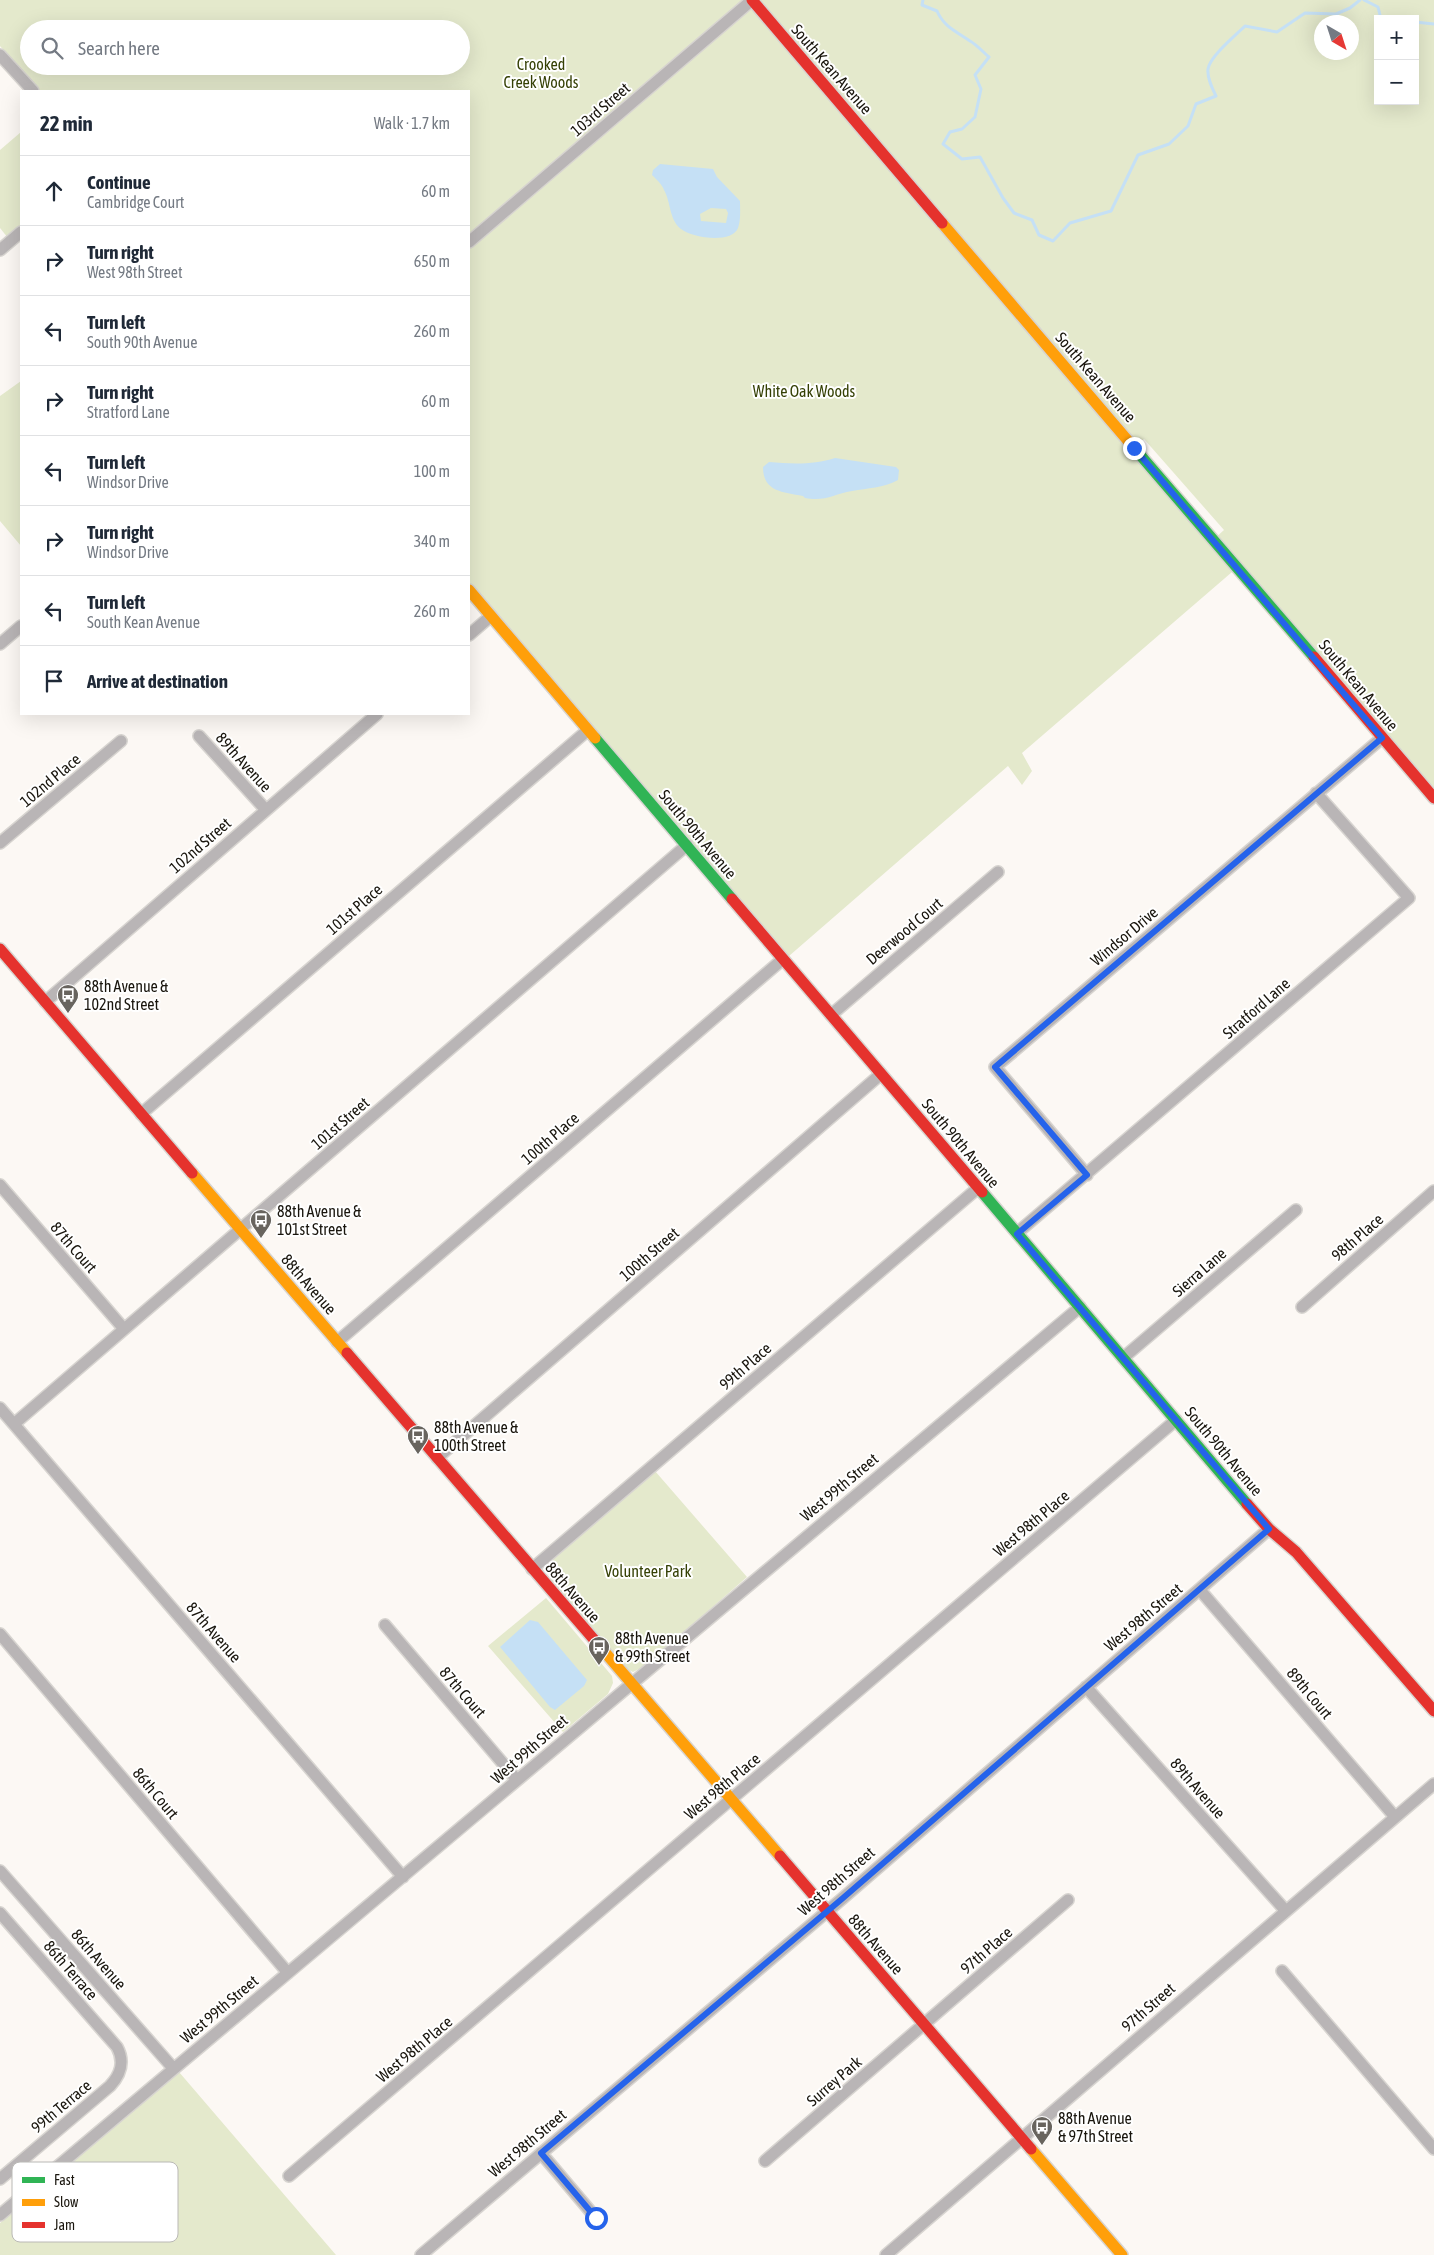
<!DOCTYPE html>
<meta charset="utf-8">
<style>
:root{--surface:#fff;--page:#f6f6f7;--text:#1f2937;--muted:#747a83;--line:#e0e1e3}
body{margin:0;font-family:"Asap Condensed",sans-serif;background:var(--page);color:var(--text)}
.controls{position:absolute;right:15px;top:15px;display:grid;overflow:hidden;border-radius:0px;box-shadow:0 5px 20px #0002}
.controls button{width:45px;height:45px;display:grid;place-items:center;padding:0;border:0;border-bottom:1px solid var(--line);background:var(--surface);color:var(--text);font:25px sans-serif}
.compass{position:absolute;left:1314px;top:15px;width:45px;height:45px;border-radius:50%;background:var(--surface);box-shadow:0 5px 20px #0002;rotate:141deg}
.stop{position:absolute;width:15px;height:15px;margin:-11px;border:4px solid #2563eb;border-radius:50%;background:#fff}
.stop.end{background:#2563eb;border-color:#fff;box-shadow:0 1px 5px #0008}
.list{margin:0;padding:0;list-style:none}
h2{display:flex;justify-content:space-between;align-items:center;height:65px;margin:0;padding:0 20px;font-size:21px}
h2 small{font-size:16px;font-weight:400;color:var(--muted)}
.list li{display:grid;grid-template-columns:32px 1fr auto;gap:15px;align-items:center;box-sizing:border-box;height:70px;padding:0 20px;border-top:1px solid var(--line)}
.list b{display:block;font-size:19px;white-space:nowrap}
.list p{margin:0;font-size:16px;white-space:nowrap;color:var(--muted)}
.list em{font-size:16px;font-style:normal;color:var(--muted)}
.icon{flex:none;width:28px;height:28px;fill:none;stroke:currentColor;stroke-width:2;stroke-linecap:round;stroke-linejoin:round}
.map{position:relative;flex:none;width:1434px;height:2255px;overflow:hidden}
.search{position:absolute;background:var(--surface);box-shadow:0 5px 20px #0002;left:20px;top:20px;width:450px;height:55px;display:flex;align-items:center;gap:12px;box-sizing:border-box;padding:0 18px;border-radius:28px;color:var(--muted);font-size:19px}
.panel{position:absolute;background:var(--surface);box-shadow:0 5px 20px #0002;left:20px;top:90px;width:450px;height:625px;border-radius:0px}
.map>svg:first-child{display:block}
.green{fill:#e4e9cc;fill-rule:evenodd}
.water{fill:#c5e0f5;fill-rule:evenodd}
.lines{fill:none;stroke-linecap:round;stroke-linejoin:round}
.stream{stroke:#c5e0f5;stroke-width:3}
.street-casing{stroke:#d7d4d0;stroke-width:14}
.fast-casing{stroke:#d7d4d0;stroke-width:14}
.slow-casing{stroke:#d7d4d0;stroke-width:14}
.jam-casing{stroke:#d7d4d0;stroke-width:14}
.street{stroke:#b9b5b6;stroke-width:11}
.fast{stroke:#30b455;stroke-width:11}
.slow{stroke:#ff9f0a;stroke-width:11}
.jam{stroke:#e5322d;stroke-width:11}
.route{stroke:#2563eb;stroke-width:6}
.labels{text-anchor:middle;stroke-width:4;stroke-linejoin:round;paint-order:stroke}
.park-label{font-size:16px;fill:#354005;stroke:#fff}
.street-label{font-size:16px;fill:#19150d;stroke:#fff}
.poi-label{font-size:16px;fill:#19150d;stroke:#fff;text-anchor:start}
.key{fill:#fff;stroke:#bab9b6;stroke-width:1}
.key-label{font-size:14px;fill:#19150d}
</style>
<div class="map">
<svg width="1434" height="2255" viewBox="0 0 1434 2255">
<rect width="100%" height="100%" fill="#fcf8f4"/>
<path class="green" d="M0,0H1434V795L1239,566L1022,753L1032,771L1022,785L1008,766L789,956L469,598V91H38L0,46ZM1378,19H1415V101H1378ZM1322,22H1352V52H1322ZM29,29H461V66H29ZM1144,439L1224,530L1213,540L1135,447Z
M21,132V226L8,238L0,228V150Z
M21,381V546L0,521V396Z
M655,1471L747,1577L645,1666L633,1672L629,1670L552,1584L547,1569L552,1560Z
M546,1598L612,1676L613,1683L608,1694L563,1732L488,1646Z
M179,2072L336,2255H0V2223Z"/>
<path class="water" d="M660,164L713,169L717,177L740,201C740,209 741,220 738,228C732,244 692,238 681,229C669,220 671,202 664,190C662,184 656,179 652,175L653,170ZM711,208L726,209L728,213L726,223L701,221L700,214Z
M835,458L896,467L899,470L898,480C883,488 868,488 852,491C834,494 825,502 805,498L803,496C783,492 763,492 763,467L769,462C791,464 814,465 835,458Z
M530,1620L538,1622L587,1680L584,1686L555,1710L550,1707L500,1647Z"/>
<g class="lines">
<path class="stream" d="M923,0L922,5L937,11C944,27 956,31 970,41C977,45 983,52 989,57L975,75L981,89L975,117L962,129L950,132L943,144L962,159L980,157L1003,198L1014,213L1032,220L1039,235L1053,241L1070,223L1111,211L1138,155L1169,144L1188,126L1196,104L1216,96C1212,88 1207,78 1208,69C1210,56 1236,35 1245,26L1277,32L1305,13L1336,14L1350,8L1360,0
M1364,0L1378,7L1381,19
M1415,22L1434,24"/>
<g class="street-casing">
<path id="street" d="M0,55L33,91
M469,242L752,0
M0,250L21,232
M469,635L491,616
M0,644L21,626
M199,736L266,810
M0,843L121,741
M45,1002L377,714
M831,1015L998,872
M141,1114L588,730
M1087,1175L995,1067L1382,738
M0,1185L124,1329
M1017,1233L1409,898L1316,793
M1302,1307L1434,1191
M337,1342L783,959
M1123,1358L1296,1210
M0,1408L403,1877
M14,1424L687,845
M437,1458L881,1074
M532,1569L978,1188
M1200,1590L1395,1817
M385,1625L517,1780
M0,1634L288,1973
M1086,1687L1285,1910
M0,1871L173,2068
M0,1913L117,2047C125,2062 121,2074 110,2086L0,2179
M1282,1971L1434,2149
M541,2153L596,2218
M765,2161L1068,1900
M289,2176L1176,1420
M0,2215L1080,1307
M421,2255L843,1898L1269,1529
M886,2255L1434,1784"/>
</g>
<g class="fast-casing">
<path id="fast" d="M1135,449L1314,657
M595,738L732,899
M982,1192L1247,1504"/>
</g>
<g class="slow-casing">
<path id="slow" d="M942,223L1135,449
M469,590L595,738
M192,1173L347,1353
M597,1643L780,1856
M1031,2149L1122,2255"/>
</g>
<g class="jam-casing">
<path id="jam" d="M752,0L942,223
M1314,657L1434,798
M732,899L982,1192
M0,949L192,1173
M347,1353L597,1643
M1247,1504L1269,1529L1296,1552L1434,1711
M780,1856L1031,2149"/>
</g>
<use href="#street" class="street"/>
<use href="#fast" class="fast"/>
<use href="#slow" class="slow"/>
<use href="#jam" class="jam"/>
</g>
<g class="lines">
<path class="route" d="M596,2218L541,2153L843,1898L1269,1529L1017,1234L1087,1175L995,1067L1382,738L1134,448"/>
</g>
<defs>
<g id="bus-pin" transform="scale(1.125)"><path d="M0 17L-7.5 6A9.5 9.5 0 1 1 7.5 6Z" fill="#68645e" stroke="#fff"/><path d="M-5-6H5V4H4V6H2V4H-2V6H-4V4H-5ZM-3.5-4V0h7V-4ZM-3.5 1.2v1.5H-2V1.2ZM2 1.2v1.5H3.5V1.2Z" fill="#fff"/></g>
</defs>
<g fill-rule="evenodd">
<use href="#bus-pin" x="68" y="995"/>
<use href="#bus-pin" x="261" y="1220"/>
<use href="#bus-pin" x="418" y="1436"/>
<use href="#bus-pin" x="599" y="1647"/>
<use href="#bus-pin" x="1042" y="2127"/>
</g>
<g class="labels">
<g class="park-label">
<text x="541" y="70">Crooked<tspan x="541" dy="18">Creek Woods</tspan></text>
<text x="804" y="397">White Oak Woods</text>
<text x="648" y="1577">Volunteer Park</text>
</g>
<g class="street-label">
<text transform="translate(832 69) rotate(49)" y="6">South Kean Avenue</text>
<text transform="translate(600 109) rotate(-41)" y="6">103rd Street</text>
<text transform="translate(1096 377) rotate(49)" y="6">South Kean Avenue</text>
<text transform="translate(1359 685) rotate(50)" y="6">South Kean Avenue</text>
<text transform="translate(244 762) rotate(48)" y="6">89th Avenue</text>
<text transform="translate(50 780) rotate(-40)" y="6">102nd Place</text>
<text transform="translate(698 834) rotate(50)" y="6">South 90th Avenue</text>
<text transform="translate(200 845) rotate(-41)" y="6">102nd Street</text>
<text transform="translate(354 909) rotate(-41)" y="6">101st Place</text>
<text transform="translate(904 931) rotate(-40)" y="6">Deerwood Court</text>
<text transform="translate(1124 936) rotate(-40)" y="6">Windsor Drive</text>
<text transform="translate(1256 1008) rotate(-41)" y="6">Stratford Lane</text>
<text transform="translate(340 1123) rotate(-41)" y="6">101st Street</text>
<text transform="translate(550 1138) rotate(-41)" y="6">100th Place</text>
<text transform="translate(961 1143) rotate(50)" y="6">South 90th Avenue</text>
<text transform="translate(1357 1237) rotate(-41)" y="6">98th Place</text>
<text transform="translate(74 1247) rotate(49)" y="6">87th Court</text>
<text transform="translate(649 1254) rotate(-41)" y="6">100th Street</text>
<text transform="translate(1199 1272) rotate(-41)" y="6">Sierra Lane</text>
<text transform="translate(309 1284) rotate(49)" y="6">88th Avenue</text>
<text transform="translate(745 1366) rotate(-41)" y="6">99th Place</text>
<text transform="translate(1224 1451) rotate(50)" y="6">South 90th Avenue</text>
<text transform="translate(839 1487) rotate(-40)" y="6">West 99th Street</text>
<text transform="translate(1031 1523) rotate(-40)" y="6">West 98th Place</text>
<text transform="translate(573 1592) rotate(49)" y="6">88th Avenue</text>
<text transform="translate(1143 1617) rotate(-40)" y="6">West 98th Street</text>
<text transform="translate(214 1632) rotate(49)" y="6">87th Avenue</text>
<text transform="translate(463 1692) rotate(49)" y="6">87th Court</text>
<text transform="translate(1310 1693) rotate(50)" y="6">89th Court</text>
<text transform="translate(529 1749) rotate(-41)" y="6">West 99th Street</text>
<text transform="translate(722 1786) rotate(-40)" y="6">West 98th Place</text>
<text transform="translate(1198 1788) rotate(49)" y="6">89th Avenue</text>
<text transform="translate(156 1793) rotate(50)" y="6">86th Court</text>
<text transform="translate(836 1881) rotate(-41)" y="6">West 98th Street</text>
<text transform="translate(876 1944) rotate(49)" y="6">88th Avenue</text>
<text transform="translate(986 1950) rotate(-41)" y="6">97th Place</text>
<text transform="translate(99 1959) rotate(49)" y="6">86th Avenue</text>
<text transform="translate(71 1970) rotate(49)" y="6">86th Terrace</text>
<text transform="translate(1148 2007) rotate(-41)" y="6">97th Street</text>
<text transform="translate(219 2009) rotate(-40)" y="6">West 99th Street</text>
<text transform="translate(414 2049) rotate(-40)" y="6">West 98th Place</text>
<text transform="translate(834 2081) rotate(-41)" y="6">Surrey Park</text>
<text transform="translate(61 2106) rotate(-40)" y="6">99th Terrace</text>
<text transform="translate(527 2143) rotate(-40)" y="6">West 98th Street</text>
</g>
<g class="poi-label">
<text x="84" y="992">88th Avenue &amp;<tspan x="84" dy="18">102nd Street</tspan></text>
<text x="277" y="1217">88th Avenue &amp;<tspan x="277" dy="18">101st Street</tspan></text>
<text x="434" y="1433">88th Avenue &amp;<tspan x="434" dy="18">100th Street</tspan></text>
<text x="615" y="1644">88th Avenue<tspan x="615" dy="18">&amp; 99th Street</tspan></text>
<text x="1058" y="2124">88th Avenue<tspan x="1058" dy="18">&amp; 97th Street</tspan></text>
</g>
</g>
<rect x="12" y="2162" width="166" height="80" rx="8" class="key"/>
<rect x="22" y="2177" width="23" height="6" fill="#30b455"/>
<rect x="22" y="2199" width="23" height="7" fill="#ff9f0a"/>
<rect x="22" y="2222" width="23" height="6" fill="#e5322d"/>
<g class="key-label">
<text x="54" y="2185">Fast</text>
<text x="54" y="2207">Slow</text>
<text x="54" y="2230">Jam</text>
</g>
</svg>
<div class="controls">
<button>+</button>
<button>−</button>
</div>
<svg class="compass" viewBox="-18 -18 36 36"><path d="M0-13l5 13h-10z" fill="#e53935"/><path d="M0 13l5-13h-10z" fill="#747a83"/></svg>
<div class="stop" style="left:596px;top:2218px"></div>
<div class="stop end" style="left:1134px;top:448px"></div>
<div class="search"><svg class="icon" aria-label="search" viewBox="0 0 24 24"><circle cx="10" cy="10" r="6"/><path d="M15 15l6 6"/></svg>Search here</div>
<section class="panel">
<h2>22 min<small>Walk · 1.7 km</small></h2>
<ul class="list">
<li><svg class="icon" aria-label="ahead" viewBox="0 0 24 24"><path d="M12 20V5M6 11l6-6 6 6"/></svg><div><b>Continue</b><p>Cambridge Court</p></div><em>60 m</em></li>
<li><svg class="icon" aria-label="right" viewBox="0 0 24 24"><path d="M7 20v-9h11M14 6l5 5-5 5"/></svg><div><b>Turn right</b><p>West 98th Street</p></div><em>650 m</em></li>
<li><svg class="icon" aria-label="left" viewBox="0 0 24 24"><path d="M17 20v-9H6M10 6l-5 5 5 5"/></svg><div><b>Turn left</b><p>South 90th Avenue</p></div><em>260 m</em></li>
<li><svg class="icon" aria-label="right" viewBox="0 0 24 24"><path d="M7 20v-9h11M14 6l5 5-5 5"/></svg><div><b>Turn right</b><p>Stratford Lane</p></div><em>60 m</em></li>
<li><svg class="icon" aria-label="left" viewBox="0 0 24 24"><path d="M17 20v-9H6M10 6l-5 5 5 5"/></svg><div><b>Turn left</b><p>Windsor Drive</p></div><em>100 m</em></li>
<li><svg class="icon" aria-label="right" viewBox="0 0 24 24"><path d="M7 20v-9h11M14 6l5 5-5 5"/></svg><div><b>Turn right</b><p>Windsor Drive</p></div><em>340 m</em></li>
<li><svg class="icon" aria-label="left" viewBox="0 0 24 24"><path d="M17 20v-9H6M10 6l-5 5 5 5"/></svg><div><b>Turn left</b><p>South Kean Avenue</p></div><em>260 m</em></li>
<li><svg class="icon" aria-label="arrive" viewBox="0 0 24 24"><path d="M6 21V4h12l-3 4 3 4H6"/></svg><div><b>Arrive at destination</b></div></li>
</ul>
</section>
</div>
